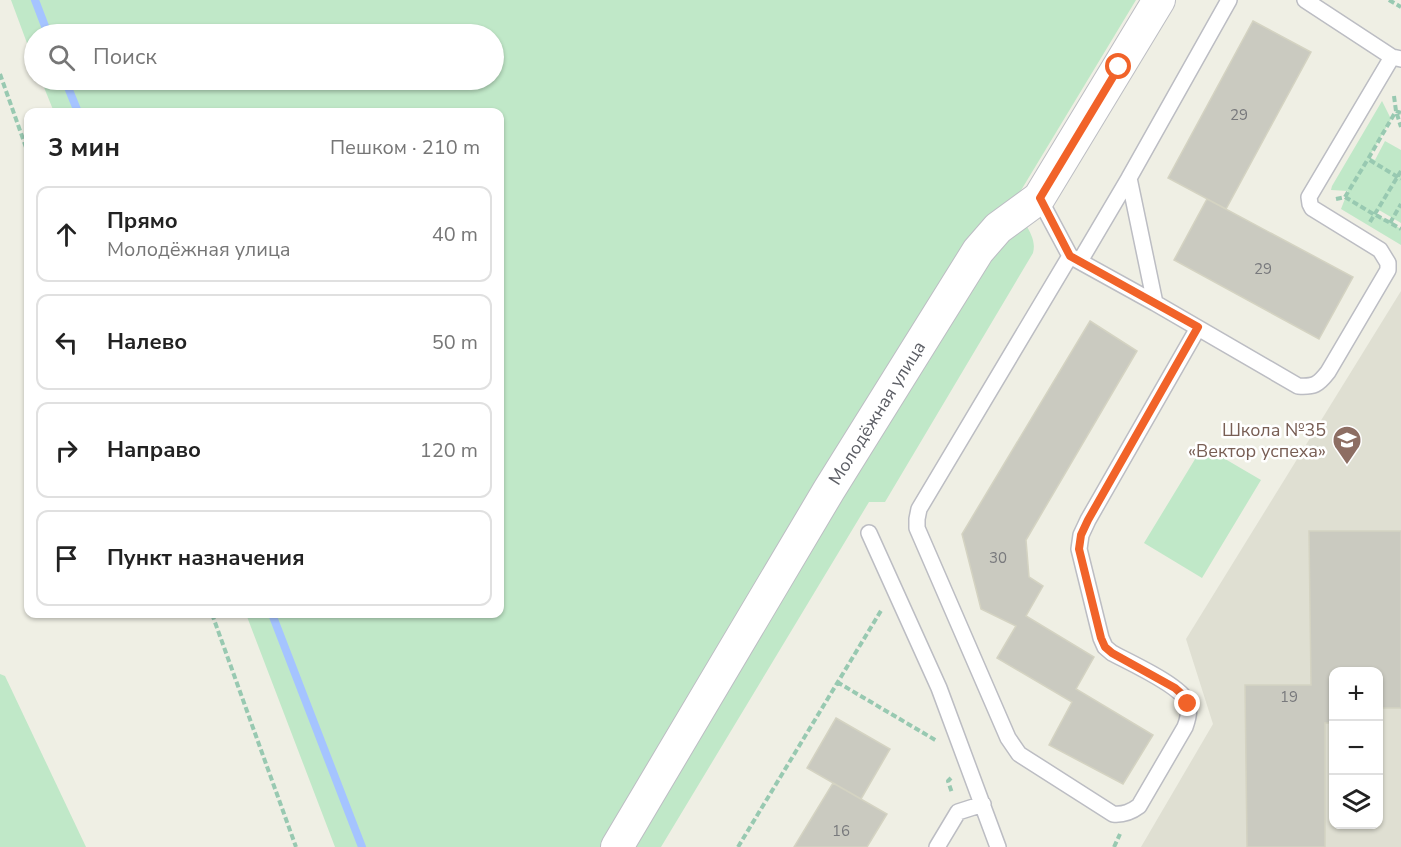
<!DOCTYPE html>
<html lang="ru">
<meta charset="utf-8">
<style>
:root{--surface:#fff;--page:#f6f6f6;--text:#222;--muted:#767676;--line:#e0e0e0}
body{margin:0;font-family:"Nunito Sans",sans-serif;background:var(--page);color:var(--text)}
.controls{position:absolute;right:18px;bottom:18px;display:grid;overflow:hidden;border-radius:12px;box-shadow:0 2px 4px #0004}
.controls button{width:54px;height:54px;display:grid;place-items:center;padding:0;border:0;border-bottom:2px solid var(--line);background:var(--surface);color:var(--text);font:30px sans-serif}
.stop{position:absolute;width:18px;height:18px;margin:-14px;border:4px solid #f16329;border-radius:50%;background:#fff}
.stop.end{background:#f16329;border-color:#fff;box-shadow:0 2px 6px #0008}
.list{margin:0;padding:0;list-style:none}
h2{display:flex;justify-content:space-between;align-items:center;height:78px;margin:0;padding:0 24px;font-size:26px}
h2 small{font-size:20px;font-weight:400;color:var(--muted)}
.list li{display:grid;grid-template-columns:39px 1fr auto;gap:18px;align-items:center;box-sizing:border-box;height:96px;margin:0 12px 12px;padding:0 12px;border:2px solid var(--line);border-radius:12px}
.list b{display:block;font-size:22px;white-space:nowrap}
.list p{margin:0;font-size:20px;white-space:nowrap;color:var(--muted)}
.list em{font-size:20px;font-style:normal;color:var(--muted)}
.icon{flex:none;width:33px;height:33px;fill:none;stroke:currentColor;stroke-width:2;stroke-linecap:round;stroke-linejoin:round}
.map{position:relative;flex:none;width:1401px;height:847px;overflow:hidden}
.search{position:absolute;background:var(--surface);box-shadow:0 2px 4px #0004;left:24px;top:24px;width:480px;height:66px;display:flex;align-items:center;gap:15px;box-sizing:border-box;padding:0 21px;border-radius:33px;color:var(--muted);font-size:22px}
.panel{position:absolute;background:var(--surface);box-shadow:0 2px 4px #0004;left:24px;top:108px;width:480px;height:510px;border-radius:12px}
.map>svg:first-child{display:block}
.education{fill:#dfdfd2;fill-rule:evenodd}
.green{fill:#c0e8c8}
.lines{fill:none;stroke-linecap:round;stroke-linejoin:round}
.stream{stroke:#a5c4ff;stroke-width:8}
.building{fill:#cacac0;stroke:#d4d3c2;stroke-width:1.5}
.lane-casing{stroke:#bcbdc3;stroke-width:18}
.street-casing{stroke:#bcbdc3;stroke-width:34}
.path{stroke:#98c9b1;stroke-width:4;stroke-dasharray:6 3;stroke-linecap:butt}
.lane{stroke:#fff;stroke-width:15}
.street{stroke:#fff;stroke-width:32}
.route{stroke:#f16329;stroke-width:8}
.labels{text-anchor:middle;stroke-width:5;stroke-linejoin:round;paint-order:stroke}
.number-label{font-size:15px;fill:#78797c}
.street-label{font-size:18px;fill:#5c5e65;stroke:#fff}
.education-label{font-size:18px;fill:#785e54;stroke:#fff;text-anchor:end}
</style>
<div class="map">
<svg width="1401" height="847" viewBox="0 0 1401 847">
<rect width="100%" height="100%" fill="#efefe4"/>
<path class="education" d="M1401,291V847H1141L1213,724L1186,639ZM1334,672H1378V824H1334Z"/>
<path class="green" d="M11,0H1136L1020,192C1012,220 1039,230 1033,253L885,502H869L661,847H335L246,614H500V112H54L41,80H494V34H34V62Z
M1382,101L1391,119L1369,157L1375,160L1385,141L1401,150V223L1379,210L1376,214L1401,229V245L1341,209L1348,191L1331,190L1332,186Z
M1203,446L1261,480L1202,578L1144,543Z
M0,674L5,676L86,847H0Z"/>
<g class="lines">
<path class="stream" d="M35,0L48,34
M65,80L78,112
M272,614L362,847"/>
</g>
<path class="building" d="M1253,21L1311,52L1226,209L1168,178Z
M1207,199L1353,277L1319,339L1174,260Z
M1090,321L1137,351L1026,540L1029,577L1043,586L1026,616L1094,657L1076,689L1153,735L1123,784L1049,745L1072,702L997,658L1016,626L981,609L962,534Z
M1309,531H1401V708H1378V672H1334V723H1325V847H1247L1245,685H1311Z
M836,718L890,749L861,799L807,768Z
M833,783L887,814L867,847H794Z"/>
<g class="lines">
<g class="lane-casing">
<path id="lane" d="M1229,0L1129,178L1155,303L1298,386C1314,387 1318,385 1328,372L1388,270V263L1380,250L1312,208L1310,204L1309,197L1392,57
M1305,0L1392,57L1401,59
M1039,198L1070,256L919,509L917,519V528L1008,738L1019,754L1113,814C1124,815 1131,812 1139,806L1185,727C1188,719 1190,711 1188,703C1182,686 1129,662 1112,653L1105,647L1101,638L1079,549L1081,535L1088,520L1198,328
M1070,256L1155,303
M1080,261L1129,178
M869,533L939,688L998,847
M937,847L958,812L983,804"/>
</g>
<g class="street-casing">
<g id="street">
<path id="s1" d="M617,847L829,490L978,251L998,228L1039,198L1159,0"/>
</g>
</g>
<path class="path" d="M1389,0L1401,7
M0,74L28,153
M1394,96L1396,111L1401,127
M1401,113L1396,111L1368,159L1401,179
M1345,197L1375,215
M1336,199L1345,197L1368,159
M1376,215L1401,229
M1370,222L1401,171
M1390,223L1401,204
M212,614L296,847
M837,682L937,741
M951,778L948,781L952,793
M738,847L882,609
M1114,847L1120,834"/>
<use href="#lane" class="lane"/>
<use href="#street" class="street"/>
</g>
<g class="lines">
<path class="route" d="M1119,67L1040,198L1070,256L1198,327L1088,520L1081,535L1079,549L1101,638L1105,647L1112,653L1175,688L1185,697L1188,704"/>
</g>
<defs>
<g id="school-pin" transform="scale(1.5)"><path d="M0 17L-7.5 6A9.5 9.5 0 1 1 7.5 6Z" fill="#8d6e63" stroke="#fff"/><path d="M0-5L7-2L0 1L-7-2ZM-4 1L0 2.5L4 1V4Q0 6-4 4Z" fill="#fff"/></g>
</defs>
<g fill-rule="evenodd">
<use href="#school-pin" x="1347" y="440"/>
</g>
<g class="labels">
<g class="number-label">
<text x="1239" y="120">29</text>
<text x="1263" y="274">29</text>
<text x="998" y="563">30</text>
<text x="1289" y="702">19</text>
<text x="841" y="836">16</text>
</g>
<g class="street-label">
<text dy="6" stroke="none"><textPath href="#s1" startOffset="506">Молодёжная улица</textPath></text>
</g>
<g class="education-label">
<text x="1326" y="436">Школа №35<tspan x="1326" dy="21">«Вектор успеха»</tspan></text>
</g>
</g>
</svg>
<div class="controls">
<button>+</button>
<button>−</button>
<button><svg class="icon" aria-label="layers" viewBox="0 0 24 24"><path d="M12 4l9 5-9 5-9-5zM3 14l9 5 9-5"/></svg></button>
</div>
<div class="stop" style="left:1119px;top:67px"></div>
<div class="stop end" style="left:1188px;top:704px"></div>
<div class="search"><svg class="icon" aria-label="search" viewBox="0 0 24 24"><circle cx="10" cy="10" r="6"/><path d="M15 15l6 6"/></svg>Поиск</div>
<section class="panel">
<h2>3 мин<small>Пешком · 210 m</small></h2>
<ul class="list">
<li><svg class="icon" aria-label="ahead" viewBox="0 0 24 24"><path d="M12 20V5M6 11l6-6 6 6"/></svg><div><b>Прямо</b><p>Молодёжная улица</p></div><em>40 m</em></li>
<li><svg class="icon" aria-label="left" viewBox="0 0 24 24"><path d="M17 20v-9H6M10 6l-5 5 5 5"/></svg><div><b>Налево</b></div><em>50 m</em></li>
<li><svg class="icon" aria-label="right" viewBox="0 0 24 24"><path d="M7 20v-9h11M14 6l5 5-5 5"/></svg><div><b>Направо</b></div><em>120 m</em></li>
<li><svg class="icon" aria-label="arrive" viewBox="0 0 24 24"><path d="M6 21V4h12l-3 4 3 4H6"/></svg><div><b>Пункт назначения</b></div></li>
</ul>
</section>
</div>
